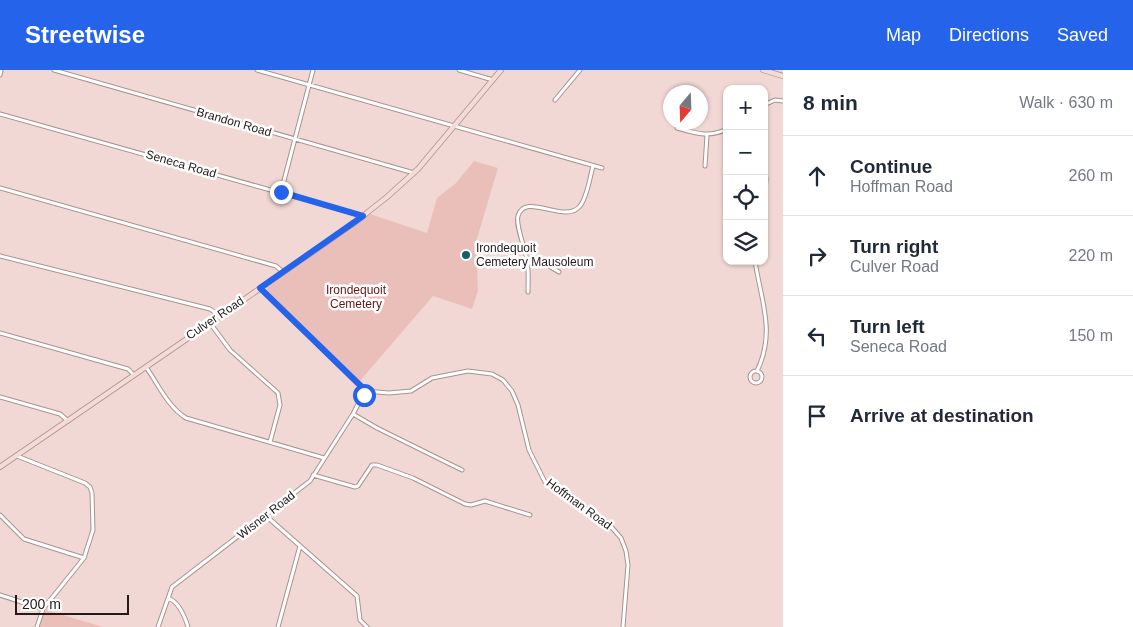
<!DOCTYPE html>
<meta charset="utf-8">
<style>
:root{--surface:#fff;--page:#f6f6f7;--text:#1f2937;--muted:#747a83;--line:#e0e1e3;--accent:#2563eb}
body{margin:0;font-family:Arial,sans-serif;background:var(--page);color:var(--text)}
.controls{position:absolute;right:15px;top:15px;display:grid;overflow:hidden;border-radius:10px;box-shadow:0 1px 4px #0004}
.controls button{width:45px;height:45px;display:grid;place-items:center;padding:0;border:0;border-bottom:1px solid var(--line);background:var(--surface);color:var(--text);font:25px sans-serif}
.compass{position:absolute;left:663px;top:15px;width:45px;height:45px;border-radius:50%;background:var(--surface);box-shadow:0 1px 4px #0004;rotate:199deg}
.scale{position:absolute;left:15px;bottom:12px;width:114px;box-sizing:border-box;padding-left:5px;border:2px solid #231a19;border-top:0;font-size:14px;line-height:18px;white-space:nowrap;color:#231a19;-webkit-text-stroke:4px #fff;paint-order:stroke}
.stop{position:absolute;width:15px;height:15px;margin:-11px;border:4px solid #2563eb;border-radius:50%;background:#fff}
.stop.end{background:#2563eb;border-color:#fff;box-shadow:0 1px 5px #0008}
.list{margin:0;padding:0;list-style:none}
h2{display:flex;justify-content:space-between;align-items:center;height:65px;margin:0;padding:0 20px;font-size:21px}
h2 small{font-size:16px;font-weight:400;color:var(--muted)}
.list li{display:grid;grid-template-columns:32px 1fr auto;gap:15px;align-items:center;box-sizing:border-box;height:80px;padding:0 20px;border-top:1px solid var(--line)}
.list b{display:block;font-size:19px;white-space:nowrap}
.list p{margin:0;font-size:16px;white-space:nowrap;color:var(--muted)}
.list em{font-size:16px;font-style:normal;color:var(--muted)}
.icon{flex:none;width:28px;height:28px;fill:none;stroke:currentColor;stroke-width:2;stroke-linecap:round;stroke-linejoin:round}
.map{position:relative;flex:none;width:783px;height:557px;overflow:hidden}
header{display:flex;align-items:center;gap:30px;box-sizing:border-box;height:70px;padding:0 25px;background:var(--accent);color:#fff}
header strong{font-size:24px}
nav{display:flex;gap:28px;margin-inline-start:auto;font-size:18px}
main{display:flex}
aside{flex:1;background:var(--surface)}
.map>svg:first-child{display:block}
.green{fill:#ebbfb9}
.lines{fill:none;stroke-linecap:round;stroke-linejoin:round}
.minor-casing{stroke:#a9928f;stroke-width:5}
.secondary-casing{stroke:#a9928f;stroke-width:6}
.minor{stroke:#fff;stroke-width:3}
.secondary{stroke:#f5dad6;stroke-width:4.5}
.route{stroke:#2563eb;stroke-width:6}
.poi-dot{fill:#12616a;stroke:#fff;stroke-width:2}
.labels{text-anchor:middle;stroke-width:5;stroke-linejoin:round;paint-order:stroke}
.street-label{font-size:12px;fill:#231a19;stroke:#fff}
.poi-label{font-size:12px;fill:#231a19;stroke:#fff;text-anchor:start}
.park-label{font-size:12px;fill:#631612;stroke:#fff}
</style>
<header>
<strong>Streetwise</strong>
<nav><a>Map</a><a>Directions</a><a>Saved</a></nav>
</header>
<main>
<div class="map">
<svg width="783" height="557" viewBox="0 0 783 557">
<rect width="100%" height="100%" fill="#f1d8d4"/>
<path class="green" d="M474,91L498,98L476,172L478,221L472,239L433,226L359,312L269,224L267,221V217L370,144L427,163L437,128L456,113Z
M43,539L103,557H37Z"/>
<g class="lines">
<g class="minor-casing">
<path id="minor" d="M54,0L414,103
M257,0L602,98
M459,0L493,10
M0,5L1,0
M555,30L580,0
M764,35L775,30L783,31
M0,44L363,146
M677,58C695,63 709,68 727,59
M705,96L707,65
M764,97L766,109L764,134
M0,118L276,196L283,202
M281,122L313,0
M0,186L210,239L213,241L219,247
M755,191C761,231 776,262 757,301
M528,193H544L559,202
M260,218L365,321L389,323L411,321L432,308L468,301L492,304L503,310L512,321L518,335L529,380L545,412L607,452L621,468L626,481L628,495L623,557
M528,222C528,212 529,201 527,191C526,180 515,155 518,146C525,121 565,155 580,136C587,128 590,107 593,96
M210,253L230,280L278,323L280,335L270,372
M0,263L128,299L134,305
M146,297C158,314 168,337 186,348L324,388
M750 307a6 6 0 1 1 12 0a6 6 0 1 1-12 0Z
M0,327L60,344L68,351
M353,344L377,358L462,400
M17,386L85,413L90,417L92,423L93,460L84,488L43,539L37,557
M313,405L355,417L358,416L372,395H377L413,408L465,434L471,435L485,431L530,445
M0,445L24,469L84,488
M265,445L357,526L360,550L367,557
M0,525L43,539
M168,528C179,532 185,547 188,557
M158,557L172,517L310,411L353,344L365,321
M278,557L300,476"/>
</g>
<g class="secondary-casing">
<path id="secondary" d="M763,0L783,6
M0,397L216,249L354,153L387,127L418,99L501,0"/>
</g>
<use href="#minor" class="minor"/>
<use href="#secondary" class="secondary"/>
</g>
<g class="lines">
<path class="route" d="M281,122L363,146L260,218L364,319V325"/>
</g>
<circle class="poi-dot" cx="466" cy="185" r="5"/>
<g class="labels">
<g class="street-label">
<text transform="translate(234 52) rotate(16)" y="4">Brandon Road</text>
<text transform="translate(181 94) rotate(16)" y="4">Seneca Road</text>
<text transform="translate(215 248) rotate(-34)" y="4">Culver Road</text>
<text transform="translate(579 434) rotate(36)" y="4">Hoffman Road</text>
<text transform="translate(266 445) rotate(-38)" y="4">Wisner Road</text>
</g>
<g class="poi-label">
<text x="476" y="182">Irondequoit<tspan x="476" dy="14">Cemetery Mausoleum</tspan></text>
</g>
<g class="park-label">
<text x="356" y="224">Irondequoit<tspan x="356" dy="14">Cemetery</tspan></text>
</g>
</g>
</svg>
<div class="controls">
<button>+</button>
<button>−</button>
<button><svg class="icon" aria-label="locate" viewBox="0 0 24 24"><circle cx="12" cy="12" r="6"/><path d="M12 2v4M12 18v4M2 12h4M18 12h4"/></svg></button>
<button><svg class="icon" aria-label="layers" viewBox="0 0 24 24"><path d="M12 4l9 5-9 5-9-5zM3 14l9 5 9-5"/></svg></button>
</div>
<svg class="compass" viewBox="-18 -18 36 36"><path d="M0-13l5 13h-10z" fill="#e53935"/><path d="M0 13l5-13h-10z" fill="#747a83"/></svg>
<div class="scale">200 m</div>
<div class="stop" style="left:364px;top:325px"></div>
<div class="stop end" style="left:281px;top:122px"></div>
</div>
<aside>
<h2>8 min<small>Walk · 630 m</small></h2>
<ul class="list">
<li><svg class="icon" aria-label="ahead" viewBox="0 0 24 24"><path d="M12 20V5M6 11l6-6 6 6"/></svg><div><b>Continue</b><p>Hoffman Road</p></div><em>260 m</em></li>
<li><svg class="icon" aria-label="right" viewBox="0 0 24 24"><path d="M7 20v-9h11M14 6l5 5-5 5"/></svg><div><b>Turn right</b><p>Culver Road</p></div><em>220 m</em></li>
<li><svg class="icon" aria-label="left" viewBox="0 0 24 24"><path d="M17 20v-9H6M10 6l-5 5 5 5"/></svg><div><b>Turn left</b><p>Seneca Road</p></div><em>150 m</em></li>
<li><svg class="icon" aria-label="arrive" viewBox="0 0 24 24"><path d="M6 21V4h12l-3 4 3 4H6"/></svg><div><b>Arrive at destination</b></div></li>
</ul>
</aside>
</main>
